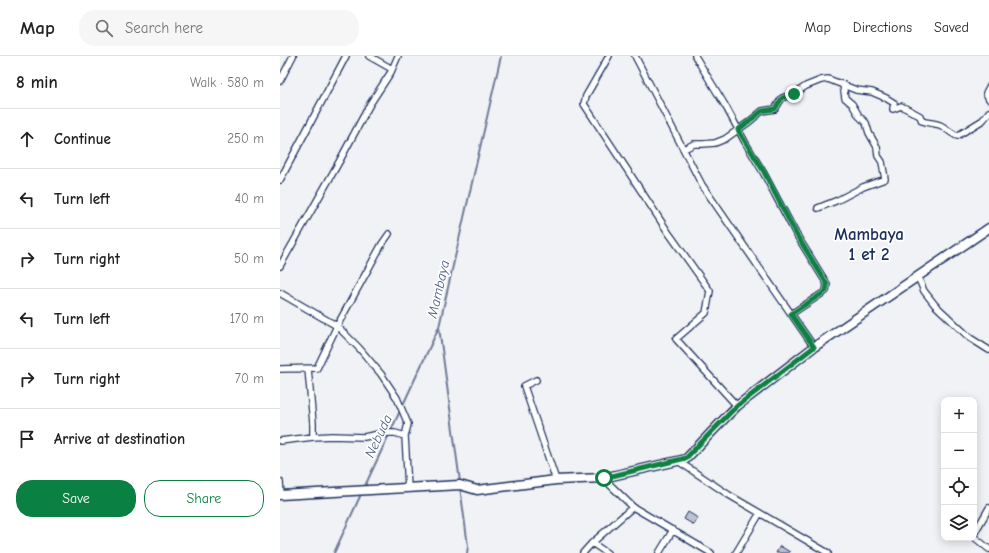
<!DOCTYPE html>
<meta charset="utf-8">
<style>
:root{--surface:#fff;--page:#f6f6f6;--text:#222;--muted:#767676;--line:#e0e0e0;--accent:#0b8043}
body{margin:0;font-family:"Comic Neue",sans-serif;background:var(--page);color:var(--text)}
.controls{position:absolute;right:12px;bottom:12px;display:grid;overflow:hidden;border-radius:8px;box-shadow:0 2px 10px #0003}
.controls button{width:36px;height:36px;display:grid;place-items:center;padding:0;border:0;border-bottom:1px solid var(--line);background:var(--surface);color:var(--text);font:20px sans-serif}
.stop{position:absolute;width:12px;height:12px;margin:-9px;border:3px solid #0b8043;border-radius:50%;background:#fff}
.stop.end{background:#0b8043;border-color:#fff;box-shadow:0 1px 4px #0008}
.list{margin:0;padding:0;list-style:none}
h2{display:flex;justify-content:space-between;align-items:center;height:52px;margin:0;padding:0 16px;font-size:17px}
h2 small{font-size:13px;font-weight:400;color:var(--muted)}
.list li{display:grid;grid-template-columns:26px 1fr auto;gap:12px;align-items:center;box-sizing:border-box;height:60px;padding:0 16px;border-top:1px solid var(--line)}
.list b{display:block;font-size:15px;white-space:nowrap}
.list em{font-size:13px;font-style:normal;color:var(--muted)}
.actions{display:flex;gap:8px;padding:12px 16px}
.actions a{flex:1;padding:9px 0;border:1px solid var(--accent);border-radius:16px;text-align:center;font-size:14px;color:var(--accent)}
.actions .main{background:var(--accent);color:#fff}
.icon{flex:none;width:22px;height:22px;fill:none;stroke:currentColor;stroke-width:2;stroke-linecap:round;stroke-linejoin:round}
.map{position:relative;flex:none;width:709px;height:497px;overflow:hidden}
header{display:flex;align-items:center;gap:24px;box-sizing:border-box;height:56px;padding:0 20px;background:var(--surface);border-bottom:1px solid var(--line)}
header strong{font-size:19px}
nav{display:flex;gap:22px;margin-inline-start:auto;font-size:14px}
.search{width:280px;height:36px;background:var(--page);display:flex;align-items:center;gap:10px;box-sizing:border-box;padding:0 14px;border-radius:16px;color:var(--muted);font-size:15px}
main{display:flex}
aside{flex:1;background:var(--surface)}
.map>svg:first-child{display:block}
.lines{fill:none;stroke-linecap:round;stroke-linejoin:round}
.stream{stroke:#707c9a;stroke-width:2}
.building{fill:#bcc2d0;stroke:#1b2f5e}
.street-casing{stroke:#1b2f5e;stroke-width:8}
.secondary-casing{stroke:#1b2f5e;stroke-width:11}
.street{stroke:#fff;stroke-width:5.5}
.secondary{stroke:#fff;stroke-width:8}
.route{stroke:#0b8043;stroke-width:5}
.labels{text-anchor:middle;stroke-width:3.5;stroke-linejoin:round;paint-order:stroke}
.water-label{font-size:14px;font-style:italic;fill:#4c5c81;stroke:#fff}
.district-label{font-size:17px;font-weight:bold;fill:#1b2f5e;stroke:#fff}
</style>
<header>
<strong>Map</strong>
<div class="search"><svg class="icon" aria-label="search" viewBox="0 0 24 24"><circle cx="10" cy="10" r="6"/><path d="M15 15l6 6"/></svg>Search here</div>
<nav><a>Map</a><a>Directions</a><a>Saved</a></nav>
</header>
<main>
<aside>
<h2>8 min<small>Walk · 580 m</small></h2>
<ul class="list">
<li><svg class="icon" aria-label="ahead" viewBox="0 0 24 24"><path d="M12 20V5M6 11l6-6 6 6"/></svg><div><b>Continue</b></div><em>250 m</em></li>
<li><svg class="icon" aria-label="left" viewBox="0 0 24 24"><path d="M17 20v-9H6M10 6l-5 5 5 5"/></svg><div><b>Turn left</b></div><em>40 m</em></li>
<li><svg class="icon" aria-label="right" viewBox="0 0 24 24"><path d="M7 20v-9h11M14 6l5 5-5 5"/></svg><div><b>Turn right</b></div><em>50 m</em></li>
<li><svg class="icon" aria-label="left" viewBox="0 0 24 24"><path d="M17 20v-9H6M10 6l-5 5 5 5"/></svg><div><b>Turn left</b></div><em>170 m</em></li>
<li><svg class="icon" aria-label="right" viewBox="0 0 24 24"><path d="M7 20v-9h11M14 6l5 5-5 5"/></svg><div><b>Turn right</b></div><em>70 m</em></li>
<li><svg class="icon" aria-label="arrive" viewBox="0 0 24 24"><path d="M6 21V4h12l-3 4 3 4H6"/></svg><div><b>Arrive at destination</b></div></li>
</ul>
<div class="actions"><a class="main">Save</a><a>Share</a></div>
</aside>
<div class="map">
<svg width="709" height="497" viewBox="0 0 709 497">
<rect width="100%" height="100%" fill="#f1f2f5"/>
<filter id="ink" filterUnits="userSpaceOnUse"><feTurbulence type="fractalNoise" baseFrequency=".025" numOctaves="2"/><feDisplacementMap in="SourceGraphic" scale="8" xChannelSelector="R" yChannelSelector="G"/><feConvolveMatrix kernelMatrix="1 2 1 2 8 2 1 2 1" color-interpolation-filters="sRGB"/></filter>
<g filter="url(#ink)">
<g class="lines">
<path class="stream" d="M122,351L159,271
M180,426L159,271L221,0
M180,431L188,490L187,497
M84,432L120,355
M54,497L82,436"/>
</g>
<path class="building" d="M408,456L418,462L414,469L404,463Z
M500,490L510,496L509,497H496Z"/>
<g class="lines">
<g class="street-casing">
<path id="street" d="M89,0L112,13
M329,0L306,40L304,48L388,176L430,235L426,257L396,283L457,350
M355,0L422,129L534,291
M415,0L446,51L465,86L483,116L516,178L547,228L546,235L511,258
M0,25L13,0
M709,31L706,37L709,43
M404,93L414,88H423L435,87L445,83L469,66L482,55L495,53L502,42L514,38L526,30L541,24L548,23L576,34L592,36L606,42L614,47L613,53L621,50L631,55L640,60L642,65C648,67 654,67 660,69C666,72 671,77 677,80L703,64L709,56
M0,124L66,0
M538,152L558,144L583,131L605,123L602,106L598,100L597,91L589,77L586,67L579,60L572,48L565,42L563,28
M0,210L59,106L90,48L111,16L118,0
M638,221L644,235L655,249L690,282L709,294
M0,237L57,270L79,292L101,318L117,342L128,368L125,380L128,432
M0,313L37,312L57,270L102,188L109,178
M28,313L33,367V381
M256,324L244,330L276,424
M0,385L33,381L52,380L84,381L99,378L110,377H115L125,380
M398,405L449,439L548,497
M323,422L353,451L431,497
M0,426L1,439
M694,478L709,452
M694,481L709,493
M312,487L327,497
M303,497L312,487L353,451
M379,497L393,474
M456,497L480,457"/>
</g>
<g class="secondary-casing">
<path id="secondary" d="M0,439L180,429L197,434L276,424L323,422L406,403L447,360L457,350L534,291L709,172"/>
</g>
<use href="#street" class="street"/>
<use href="#secondary" class="secondary"/>
</g>
</g>
<g class="lines" filter="url(#ink)">
<path class="route" d="M324,422L406,402L447,360L457,350L534,291L511,258L546,235L547,228L516,178L484,116L458,74L482,55L495,53L502,42L514,38"/>
</g>
<g class="labels">
<g class="water-label">
<text transform="translate(158 233) rotate(-77)" y="5">Mambaya</text>
<text transform="translate(98 380) rotate(-65)" y="5">Nebuda</text>
</g>
<g class="district-label">
<text x="589" y="184">Mambaya<tspan x="589" dy="20">1 et 2</tspan></text>
</g>
</g>
</svg>
<div class="controls">
<button>+</button>
<button>−</button>
<button><svg class="icon" aria-label="locate" viewBox="0 0 24 24"><circle cx="12" cy="12" r="6"/><path d="M12 2v4M12 18v4M2 12h4M18 12h4"/></svg></button>
<button><svg class="icon" aria-label="layers" viewBox="0 0 24 24"><path d="M12 4l9 5-9 5-9-5zM3 14l9 5 9-5"/></svg></button>
</div>
<div class="stop" style="left:324px;top:422px"></div>
<div class="stop end" style="left:514px;top:38px"></div>
</div>
</main>
